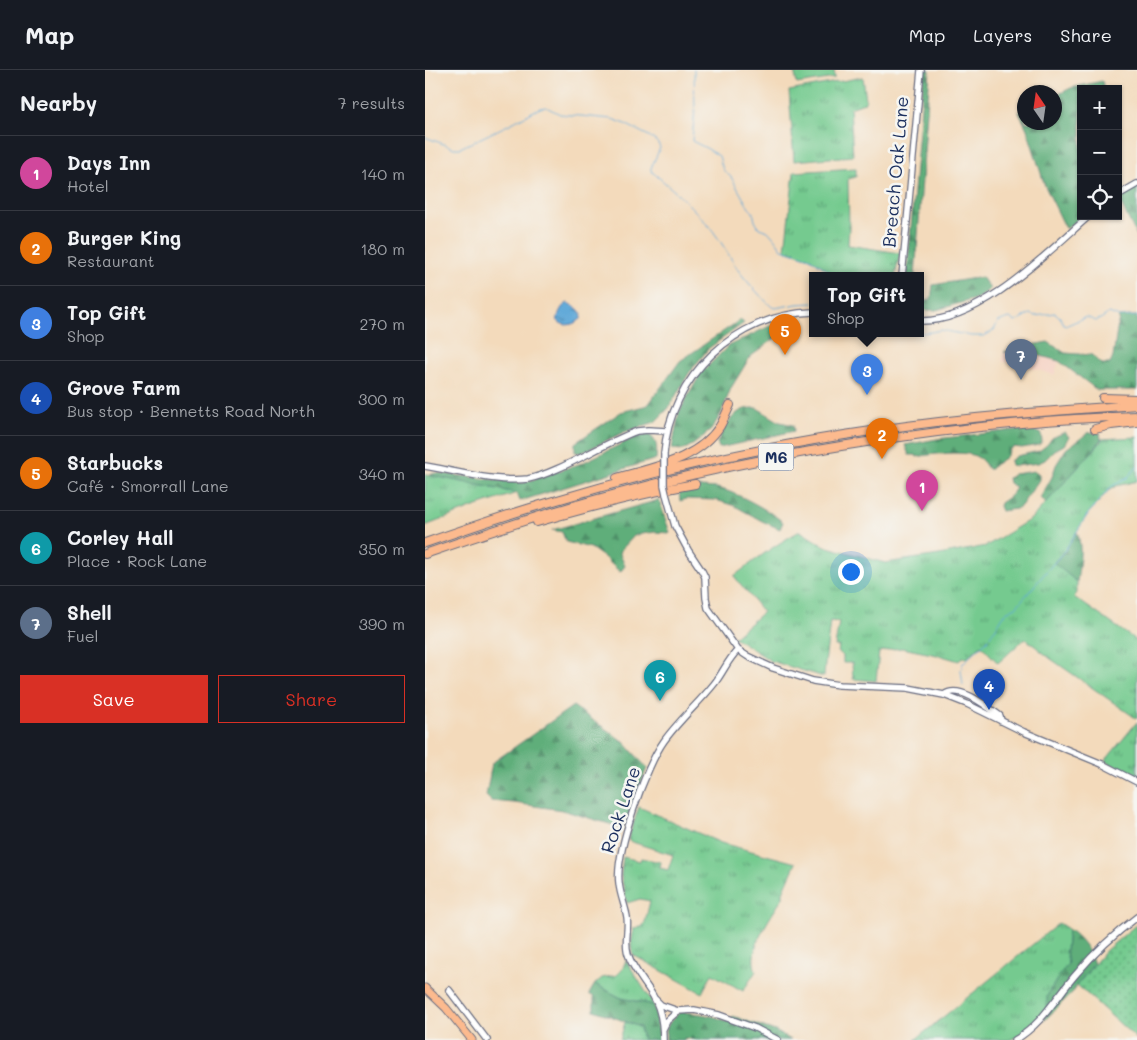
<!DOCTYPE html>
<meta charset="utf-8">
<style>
:root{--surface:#171b24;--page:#20242c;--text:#f1f3f6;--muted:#9ea1a6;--line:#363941;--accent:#d93025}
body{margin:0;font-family:Mali,sans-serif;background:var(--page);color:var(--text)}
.controls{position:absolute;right:15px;top:15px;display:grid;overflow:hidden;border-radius:0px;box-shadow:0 1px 4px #0004}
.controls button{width:45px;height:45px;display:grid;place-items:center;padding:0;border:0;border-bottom:1px solid var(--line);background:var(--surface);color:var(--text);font:25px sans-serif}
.compass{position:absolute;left:592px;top:15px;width:45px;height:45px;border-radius:50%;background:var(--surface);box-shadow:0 1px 4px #0004;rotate:347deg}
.you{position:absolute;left:425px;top:501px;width:18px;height:18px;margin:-12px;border:4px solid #fff;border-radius:50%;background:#1a73e8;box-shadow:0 0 0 8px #1a73e833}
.badge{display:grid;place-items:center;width:32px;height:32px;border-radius:50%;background:var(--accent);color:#fff;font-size:16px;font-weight:700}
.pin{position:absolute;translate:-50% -41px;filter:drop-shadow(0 1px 2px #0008)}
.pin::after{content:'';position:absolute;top:26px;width:18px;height:15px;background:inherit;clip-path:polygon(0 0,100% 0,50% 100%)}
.popup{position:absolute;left:384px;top:202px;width:115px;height:65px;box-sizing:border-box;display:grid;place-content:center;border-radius:0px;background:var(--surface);filter:drop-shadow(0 1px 4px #0005);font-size:16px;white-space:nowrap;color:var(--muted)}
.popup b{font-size:19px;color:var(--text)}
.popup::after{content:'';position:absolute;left:50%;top:100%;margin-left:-10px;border:10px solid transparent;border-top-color:var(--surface)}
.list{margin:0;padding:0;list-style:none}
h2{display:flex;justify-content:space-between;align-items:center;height:65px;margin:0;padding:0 20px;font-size:21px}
h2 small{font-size:16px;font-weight:400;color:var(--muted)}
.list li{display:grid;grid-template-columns:32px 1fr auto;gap:15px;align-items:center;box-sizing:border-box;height:75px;padding:0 20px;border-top:1px solid var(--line)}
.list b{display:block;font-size:19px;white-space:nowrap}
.list p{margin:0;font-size:16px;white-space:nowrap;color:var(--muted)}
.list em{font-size:16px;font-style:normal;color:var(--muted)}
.actions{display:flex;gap:10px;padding:15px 20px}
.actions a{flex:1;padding:11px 0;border:1px solid var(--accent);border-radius:0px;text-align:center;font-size:18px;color:var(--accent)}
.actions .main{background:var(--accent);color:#fff}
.icon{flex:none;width:28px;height:28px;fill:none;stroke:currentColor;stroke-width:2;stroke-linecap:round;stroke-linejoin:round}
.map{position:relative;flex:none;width:712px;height:970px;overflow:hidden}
header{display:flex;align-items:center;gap:30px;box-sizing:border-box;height:70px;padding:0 25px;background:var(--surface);border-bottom:1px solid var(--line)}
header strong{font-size:24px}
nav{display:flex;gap:28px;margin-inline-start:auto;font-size:18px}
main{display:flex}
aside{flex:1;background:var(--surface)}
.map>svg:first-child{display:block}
.built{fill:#f6d2c3}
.grass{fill:url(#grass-tufts);stroke:#487c76}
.forest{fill:url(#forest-firs);stroke:#3d6e6c}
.park{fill:url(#park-dots);stroke:#487c76}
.garden{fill:#74ca8f;stroke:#487c76}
.water{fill:url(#water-ripples);stroke:#3e6c9b}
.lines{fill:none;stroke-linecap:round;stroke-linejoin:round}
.stream{stroke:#60a9d8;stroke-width:1}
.minor-casing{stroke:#676b7f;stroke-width:8}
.major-casing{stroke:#676b7f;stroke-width:9}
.highway-casing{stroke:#676b7f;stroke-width:10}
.minor{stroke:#fff;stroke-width:5.5}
.major{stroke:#fcba8e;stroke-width:7}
.highway{stroke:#fcba8e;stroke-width:8}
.minor-bridge-casing{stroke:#676b7f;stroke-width:8;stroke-linecap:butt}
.minor-bridge{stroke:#fff;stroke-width:5.5}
.labels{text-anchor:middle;stroke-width:5;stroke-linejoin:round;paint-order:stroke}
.shield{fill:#f6f6f2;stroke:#5d6b8a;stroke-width:1}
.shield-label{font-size:16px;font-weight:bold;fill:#1b2f5e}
.street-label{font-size:18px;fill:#1b2f5e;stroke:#f6f6f2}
</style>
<header>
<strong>Map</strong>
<nav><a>Map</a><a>Layers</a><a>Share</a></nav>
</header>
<main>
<aside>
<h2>Nearby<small>7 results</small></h2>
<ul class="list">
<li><span class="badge" style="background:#d1479c">1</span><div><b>Days Inn</b><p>Hotel</p></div><em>140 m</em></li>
<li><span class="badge" style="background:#e8710a">2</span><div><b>Burger King</b><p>Restaurant</p></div><em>180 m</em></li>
<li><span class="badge" style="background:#3f7fe0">3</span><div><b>Top Gift</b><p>Shop</p></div><em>270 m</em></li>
<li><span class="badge" style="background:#1a4fb4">4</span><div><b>Grove Farm</b><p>Bus stop · Bennetts Road North</p></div><em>300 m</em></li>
<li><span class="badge" style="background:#e8710a">5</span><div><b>Starbucks</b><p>Café · Smorrall Lane</p></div><em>340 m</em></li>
<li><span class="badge" style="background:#0f9aa8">6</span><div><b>Corley Hall</b><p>Place · Rock Lane</p></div><em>350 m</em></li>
<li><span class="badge" style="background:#5c6f8a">7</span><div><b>Shell</b><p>Fuel</p></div><em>390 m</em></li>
</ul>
<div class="actions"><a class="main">Save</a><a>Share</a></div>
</aside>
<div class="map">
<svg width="712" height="970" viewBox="0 0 712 970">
<defs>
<pattern id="grass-tufts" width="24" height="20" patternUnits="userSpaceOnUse" patternTransform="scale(1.25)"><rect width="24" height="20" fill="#74ca8f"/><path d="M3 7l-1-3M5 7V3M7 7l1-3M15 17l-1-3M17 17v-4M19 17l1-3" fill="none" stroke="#5ea478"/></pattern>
<pattern id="forest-firs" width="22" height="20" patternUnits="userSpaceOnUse" patternTransform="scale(1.25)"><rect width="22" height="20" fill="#5fae7a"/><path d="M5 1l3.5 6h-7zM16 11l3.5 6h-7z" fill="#4e8e67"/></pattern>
<pattern id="park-dots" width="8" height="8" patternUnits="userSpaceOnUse" patternTransform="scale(1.25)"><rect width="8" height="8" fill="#74ca8f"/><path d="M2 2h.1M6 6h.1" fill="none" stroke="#5ea478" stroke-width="1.8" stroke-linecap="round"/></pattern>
<pattern id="water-ripples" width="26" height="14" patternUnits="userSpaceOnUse" patternTransform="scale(1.25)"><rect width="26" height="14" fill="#60a9d8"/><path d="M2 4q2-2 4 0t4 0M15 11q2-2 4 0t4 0" fill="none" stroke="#4e8ab2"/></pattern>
</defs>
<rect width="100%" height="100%" fill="#f6f6f2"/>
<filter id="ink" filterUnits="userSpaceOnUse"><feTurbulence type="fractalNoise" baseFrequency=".02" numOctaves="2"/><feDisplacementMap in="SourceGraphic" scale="10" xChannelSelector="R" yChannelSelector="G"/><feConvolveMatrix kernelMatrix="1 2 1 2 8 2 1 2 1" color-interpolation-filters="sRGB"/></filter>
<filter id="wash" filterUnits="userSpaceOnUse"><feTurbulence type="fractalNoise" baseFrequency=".0096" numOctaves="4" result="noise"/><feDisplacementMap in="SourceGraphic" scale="20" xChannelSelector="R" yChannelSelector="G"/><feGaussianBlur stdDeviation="1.12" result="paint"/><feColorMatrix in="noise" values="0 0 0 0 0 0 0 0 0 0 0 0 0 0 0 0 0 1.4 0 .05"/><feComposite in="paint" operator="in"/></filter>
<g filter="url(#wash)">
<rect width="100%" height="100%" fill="#f3dabb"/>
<path class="built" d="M579,282L618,286L634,291L629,305L604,297L577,291Z"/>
<path class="grass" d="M438,7L441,30L439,33L425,38L428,86L369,91L364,21Z
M431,98V107L423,109L424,157L423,175L475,183L470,206H411L385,188L360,180L369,102Z
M712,367V411L691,416L683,421L663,444L640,480L629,492L652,512V523L649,527L712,571V649L626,589L601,569L597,571L573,593L556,575L542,588L537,587L534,591L517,586L477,578L468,579L454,582L451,611L428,609L427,593H418V586L415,583L413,582L414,576H410L414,552L405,551L400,594L399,607L346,591L309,567L338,542L309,506C330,490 351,474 375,461L399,476L460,493L514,485L561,476L606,449L676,372V369Z
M0,404L92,423L49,437L0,456Z
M712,652V706L680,691Z
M214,737L296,773L371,793L358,822V827C347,846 321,879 331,901L318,921L287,904L277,923L208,885L206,875L209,858L217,857L220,852L225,831L215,829L202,833L196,806L198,787L215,791L216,788L236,792L235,798L243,800L248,785L204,771L203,769Z
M634,853L643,859L641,881L643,894L635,904L622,937L617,944L592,967L584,970H490Z
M201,890L229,935L196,928L170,914L177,908L192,905L197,900Z
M200,952L215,957L218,970H195Z"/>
<path class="forest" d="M499,0H505L490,206H482Z
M677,11L679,19H656V146H658L641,159L620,116L602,59L594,42L599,39L600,52H630V26L646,18Z
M712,116V166L695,132L694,125Z
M557,207L565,219L553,228L511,240H496V233L506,229L508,215Z
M705,246H712V320H672L634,291L616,286L579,282L606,275L623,272L640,283L667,285L677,294H685L688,287L694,247Z
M315,250L319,253L284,278L264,303L243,339L230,352L199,362L156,383L150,382V373L196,342L223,335L255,291Z
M351,253L357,255L358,258L353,266L325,287L306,318L296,344L286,360L269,374L258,380L247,379L254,342L276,303L303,276Z
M332,338L355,352L368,355L369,361L294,378L292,372C299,360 306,343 320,339C323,338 328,338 332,338Z
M590,360H607L616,364L617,371L614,375L597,378L589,377L585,379L581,387L574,392L569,395L566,399H563C560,394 557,389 552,387C542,380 505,384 492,387L491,385H484L480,375L512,369Z
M640,362L644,367L639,375L630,380L620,390L613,393L590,396L586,395L585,391L592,386L614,381L622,375L627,368Z
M670,362L675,363L676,369L672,376L621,433L615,428L627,407L631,395L641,379L663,363Z
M224,365C233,371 232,379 231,389L95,431L92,423L3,405L11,403L98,413L157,393L211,367Z
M610,401L614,404V410L596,436L591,439L576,441L574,436L575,433C582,428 588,425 591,417L584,413L583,408L589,404Z
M276,417C281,417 287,418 292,418C311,422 342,439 358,452L355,459L337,451L310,436L291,430L261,429L255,431L254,420Z
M234,430L245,463L230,462L210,465L194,482L200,496L195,502L180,488L166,478L141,472L137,462L127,460Z
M652,462C658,478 654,495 652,512L629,493L640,480Z
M148,636L199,672L222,698L198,758L137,740L89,733L66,731L61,726L67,693Z
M643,859C655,867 665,880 669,894L652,915L649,921L619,951L622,937V926L635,904L643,894L641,882Z
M170,914L196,928L229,935L235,970H218L215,957L169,940V927L164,924Z
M255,942C272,943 288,945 304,952L308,946L350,961L366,970H272L259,968V970H241C240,955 244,952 255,942Z"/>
<path class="park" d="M712,854V969L652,915L680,881Z"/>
<path class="garden" d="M369,0H409L410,8L372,14Z"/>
<path class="water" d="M143,233L153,239L157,244L156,249C148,255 139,258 132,250C134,242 136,236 143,233Z"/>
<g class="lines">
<path class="stream" d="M269,0L270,39L267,71L283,79L294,86L298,100L306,107L324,138L328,142L330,151L334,158L343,161L349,168L357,179L385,188L411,206
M0,67L29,78H35L85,54L109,41L115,38L121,37L135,44L187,49L198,53L224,66L233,73L235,78L226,98V101C248,119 270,139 288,161C297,173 305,187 313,200C323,213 335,226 347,237L350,238L372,234L388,233
M496,263L506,262L516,260L546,266H558L565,263L569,260L573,252L578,250L585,248L590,252L605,244L611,246L630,243L635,247L640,256L661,247L671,251L677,248L684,243L694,247L712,246
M471,264H474
M538,615L536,600L538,593L562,571L581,542L591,537L640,480L663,444L687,416L701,409L712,397"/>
</g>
</g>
<g filter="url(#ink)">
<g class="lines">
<g class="minor-casing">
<path id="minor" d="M693,125L712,114
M477,206L496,0
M496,251C555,252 622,183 664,146
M239,384C245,306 311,244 388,242
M0,396C30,401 73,413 103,409C113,407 123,403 132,399C159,387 185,371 212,361L223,360L242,361
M241,424L250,456L263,480L277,501L280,507L281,528L283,538L313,580L322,586L348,598L388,611L414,615L483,618L519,625L542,634L599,662L677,694L712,712
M519,625C534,613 563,637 575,646L576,651
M24,920L62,970
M230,929L236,935L253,941L269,940L294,945L330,958L353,970
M238,959L242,951L253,941
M238,970C238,955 236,939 228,926C220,912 208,900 203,884C199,872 204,859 202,847C200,835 195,825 194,813C190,782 221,696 239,671C254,650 274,633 289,614C298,603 303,589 313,580
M590,970C618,954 632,925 653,902C670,882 691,863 712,847"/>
</g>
<g class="major-casing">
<path id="major" d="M0,918L21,938L47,970"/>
</g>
<g class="highway-casing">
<path id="highway" d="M678,328L712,329
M670,359L686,355L712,352
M192,408C229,397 273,390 295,356C299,349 302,342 305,335
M112,452C164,437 217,423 270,414
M0,473C40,459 81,445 122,433C230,400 341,376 453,360C539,347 625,341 712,335
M0,484C63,462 126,441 191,424C265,404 340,388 416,376C514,360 613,349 712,346"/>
</g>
<use href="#minor" class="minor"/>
<use href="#major" class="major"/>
<use href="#highway" class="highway"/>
<g class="minor-bridge-casing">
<path id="minor-bridge" d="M239,384V415L241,424"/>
</g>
<use href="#minor-bridge" class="minor-bridge"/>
</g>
</g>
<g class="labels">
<rect class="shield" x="333.5" y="373.5" width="35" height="27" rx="4"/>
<g class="shield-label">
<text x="351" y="393">M6</text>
</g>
<g class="street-label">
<text transform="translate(471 102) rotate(-85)" y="6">Breach Oak Lane</text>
<text transform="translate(196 740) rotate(-72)" y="6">Rock Lane</text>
</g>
</g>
</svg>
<div class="controls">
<button>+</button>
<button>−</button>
<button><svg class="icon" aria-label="locate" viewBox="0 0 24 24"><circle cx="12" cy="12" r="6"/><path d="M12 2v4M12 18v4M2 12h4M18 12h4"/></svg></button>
</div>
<svg class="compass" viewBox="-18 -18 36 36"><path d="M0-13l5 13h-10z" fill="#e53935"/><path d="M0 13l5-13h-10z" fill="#9ea1a6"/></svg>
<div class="you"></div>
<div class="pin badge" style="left:497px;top:441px;background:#d1479c">1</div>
<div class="pin badge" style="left:457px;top:389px;background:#e8710a">2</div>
<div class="pin badge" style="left:442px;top:325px;background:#3f7fe0">3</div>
<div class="popup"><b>Top Gift</b>Shop</div>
<div class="pin badge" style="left:564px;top:640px;background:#1a4fb4">4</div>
<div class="pin badge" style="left:360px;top:285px;background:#e8710a">5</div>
<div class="pin badge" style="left:235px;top:631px;background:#0f9aa8">6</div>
<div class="pin badge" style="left:596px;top:310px;background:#5c6f8a">7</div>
</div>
</main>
